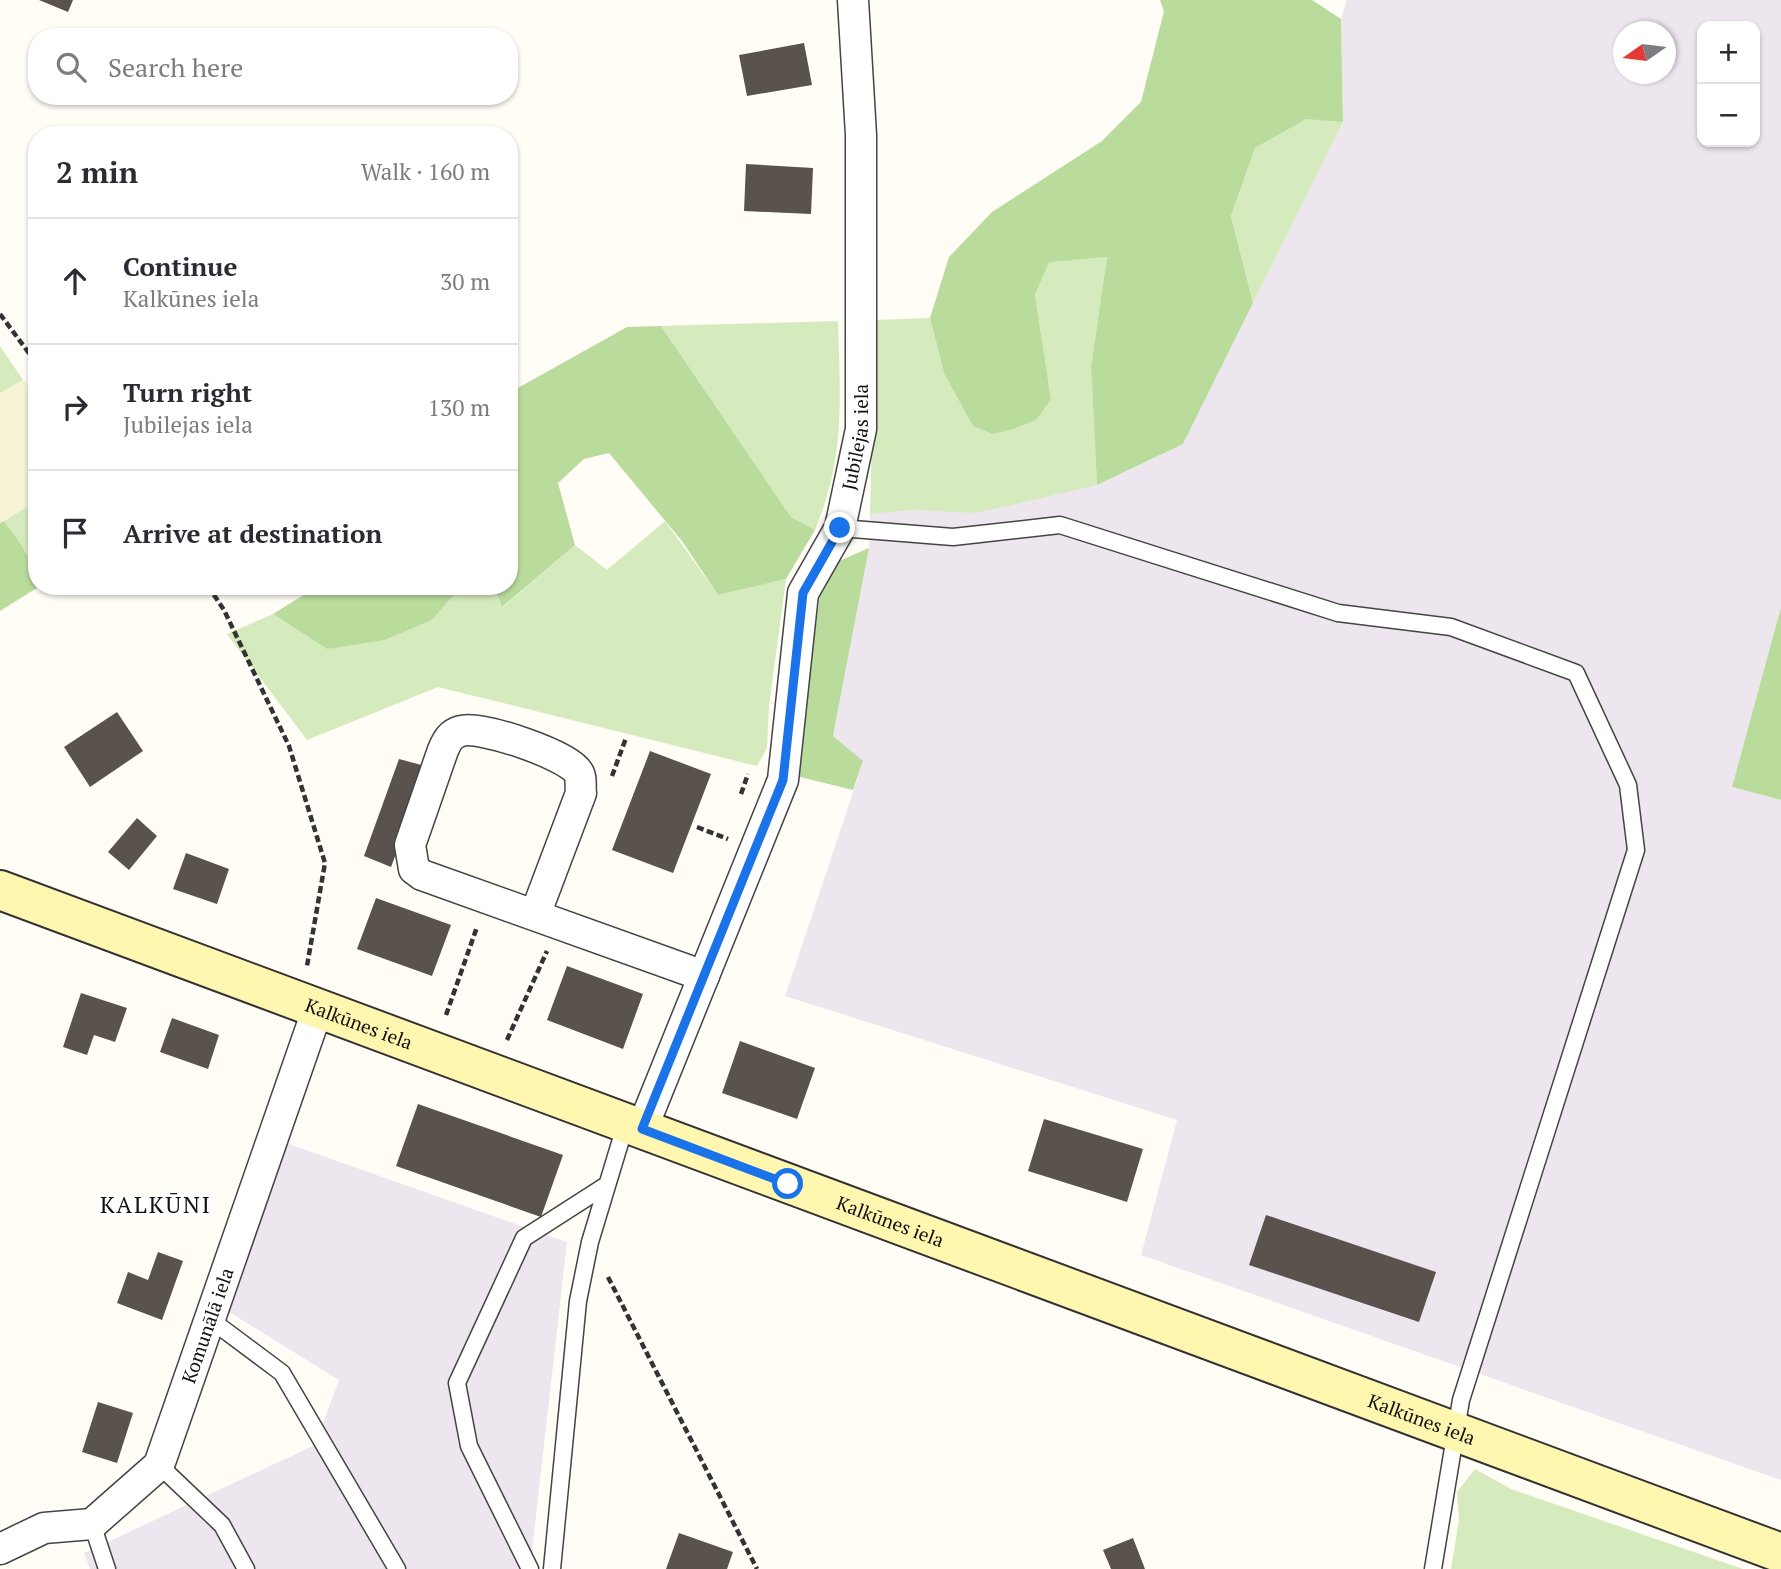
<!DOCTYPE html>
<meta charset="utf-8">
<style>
:root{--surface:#fff;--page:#f7f7f7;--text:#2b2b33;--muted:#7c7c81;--line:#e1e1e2}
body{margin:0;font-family:"PT Serif",serif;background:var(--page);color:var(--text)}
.controls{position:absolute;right:21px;top:21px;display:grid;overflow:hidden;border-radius:14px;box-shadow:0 2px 5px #0004}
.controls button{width:63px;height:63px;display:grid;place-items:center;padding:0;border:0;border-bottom:2px solid var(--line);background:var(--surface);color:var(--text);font:35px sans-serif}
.compass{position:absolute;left:1613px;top:21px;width:63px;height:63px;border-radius:50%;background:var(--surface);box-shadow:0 2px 5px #0004;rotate:256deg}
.stop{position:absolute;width:21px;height:21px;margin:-16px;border:5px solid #1a73e8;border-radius:50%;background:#fff}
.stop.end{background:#1a73e8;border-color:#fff;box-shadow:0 2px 7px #0008}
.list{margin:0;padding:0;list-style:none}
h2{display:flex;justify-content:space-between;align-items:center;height:91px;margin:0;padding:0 28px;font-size:30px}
h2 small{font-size:23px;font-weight:400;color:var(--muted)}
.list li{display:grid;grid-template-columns:46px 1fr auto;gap:21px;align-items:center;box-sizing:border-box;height:126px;padding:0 28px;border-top:2px solid var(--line)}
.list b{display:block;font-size:26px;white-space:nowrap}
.list p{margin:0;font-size:23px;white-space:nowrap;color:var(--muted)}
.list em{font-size:23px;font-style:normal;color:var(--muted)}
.icon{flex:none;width:38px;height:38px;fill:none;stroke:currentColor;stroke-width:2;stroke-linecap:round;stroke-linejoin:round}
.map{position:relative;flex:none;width:1781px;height:1569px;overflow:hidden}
.search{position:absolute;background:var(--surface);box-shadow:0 2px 5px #0004;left:28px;top:28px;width:490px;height:77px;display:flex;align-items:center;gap:18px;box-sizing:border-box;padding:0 24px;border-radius:28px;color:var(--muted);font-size:26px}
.panel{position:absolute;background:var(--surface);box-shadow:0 2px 5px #0004;left:28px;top:126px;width:490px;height:469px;border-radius:28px}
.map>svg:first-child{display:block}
.industrial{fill:#eee6ef;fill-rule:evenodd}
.farmland{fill:#f6f3d4}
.green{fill:#d5ebbd}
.forest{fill:#b9dc9c}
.building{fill:#5a524d}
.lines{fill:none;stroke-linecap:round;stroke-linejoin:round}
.lane-casing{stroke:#444;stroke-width:19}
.street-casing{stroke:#444;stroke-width:33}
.secondary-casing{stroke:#333;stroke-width:42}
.path{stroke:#333;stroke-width:4.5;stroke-dasharray:7 3.5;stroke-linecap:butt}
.lane{stroke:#fff;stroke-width:16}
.street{stroke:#fff;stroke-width:30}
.secondary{stroke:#fff6b0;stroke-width:38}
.route{stroke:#1a73e8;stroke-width:9}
.labels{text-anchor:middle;stroke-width:7;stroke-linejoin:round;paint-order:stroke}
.street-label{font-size:19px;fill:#111;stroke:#fff}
.quarter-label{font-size:23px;letter-spacing:2px;fill:#111;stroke:#fff}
</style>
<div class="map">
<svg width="1781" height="1569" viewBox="0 0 1781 1569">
<rect width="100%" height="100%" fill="#fffdf5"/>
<path class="industrial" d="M1347,0H1781V607L1732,787L1781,800V1480L1141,1255L1177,1120L785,996L863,762L833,736L869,548L870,514L1097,485L1183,444L1343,122L1341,19ZM1702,26H1755V142H1702ZM1624,32H1666V74H1624Z
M286,1143L567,1242L530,1569H90L84,1553L315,1445L339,1380L229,1312Z"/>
<path class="farmland" d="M23,380L37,397V501L0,523V393Z"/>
<path class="green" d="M1306,118L1343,122L1253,303L1231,216L1255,148Z
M1107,257L1091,367L1097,485L977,513L910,510L870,514L875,320L930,318L944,373L1051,399L1035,295L1049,261Z
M838,321C840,400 846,455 815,530L791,517L661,326Z
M0,346L23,380L0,393Z
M37,501V577L28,554L4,521Z
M665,521L718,595L786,579L769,706L767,748L757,766L438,687L307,740L227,634L273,614L327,649L432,620L462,586H494L503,607L575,545L607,570Z
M1475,1469L1511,1489L1743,1569H1451L1459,1520L1457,1492Z"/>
<path class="forest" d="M1160,0H1312L1341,19L1343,122L1306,119L1255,148L1231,216L1253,303L1183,444L1097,485L1091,367L1107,257L1049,262L1035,295L1051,399L1036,420L1013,429L993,434L973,426L944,373L930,318L949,257L992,212L1102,141L1141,102L1164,11Z
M661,326L791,517L815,530L786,579L718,595L682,541L609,453L584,459L558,483L575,545L502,607L494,586H509V393L627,327Z
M4,521C18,541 37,561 37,586H40L0,611V523Z
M869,548L833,736L863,761L853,790L792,775L806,705L823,568Z
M318,586H462L432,620L384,640L327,649L273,614Z
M1781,607V800L1732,787Z"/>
<path class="building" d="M39,0H73L68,12Z
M804,43L812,85L747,96L739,55Z
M746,164L813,168L811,214L744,211Z
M117,712L143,751L90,787L64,747Z
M650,751L711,774L673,873L612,850Z
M399,759L429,767L391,867L364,856Z
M137,818L157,836L129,870L108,852Z
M186,853L229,869L217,904L173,889Z
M376,898L451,925L432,976L357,949Z
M567,966L643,994L623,1049L547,1020Z
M81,993L127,1008L115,1042L94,1035L87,1055L63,1047Z
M172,1018L219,1035L208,1069L160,1052Z
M740,1041L815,1068L797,1119L722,1093Z
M418,1104L563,1155L541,1217L396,1166Z
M1044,1119L1143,1149L1127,1202L1028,1171Z
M1266,1215L1436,1272L1419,1322L1249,1265Z
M158,1252L183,1261L162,1320L117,1303L128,1272L148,1280Z
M98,1402L133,1413L117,1463L82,1452Z
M679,1533L733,1552L727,1569H666Z
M1133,1538L1145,1569H1111L1103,1550Z"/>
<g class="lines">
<g class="lane-casing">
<path id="lane" d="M840,528L953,537L1060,525L1338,613L1451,627L1576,673L1628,785L1636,850L1461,1400L1433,1569
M211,1320L282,1373L397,1569
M159,1465L222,1525L246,1569
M92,1524L107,1569
M530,1569L469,1446L457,1383L524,1238L605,1186
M552,1569L578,1301L590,1242L626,1123"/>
</g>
<g class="street-casing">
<g id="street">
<path d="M535,915L581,793C580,787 582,777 578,772C568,755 480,725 461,731C450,734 447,741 443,750L410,845L414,869L422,875L704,976"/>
<path id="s1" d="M642,1129L783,780L803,593L840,528L861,429V135L853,0"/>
<path id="s2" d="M0,1549L44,1528L92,1524L159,1465L318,1008"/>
</g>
</g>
<g class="secondary-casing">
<g id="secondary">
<path id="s3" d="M0,890L1781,1553"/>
</g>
</g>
<path class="path" d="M0,314L37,364
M208,586L224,610L289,746L325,863L307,966
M612,776L626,738
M741,794L748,774
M697,827L728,839
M446,1015L477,927
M507,1040L547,951
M608,1277L757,1569"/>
<use href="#lane" class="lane"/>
<use href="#street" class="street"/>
<use href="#secondary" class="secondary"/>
</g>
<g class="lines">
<path class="route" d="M788,1184L642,1129L783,780L803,593L840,528"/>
</g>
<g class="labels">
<g class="street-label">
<text dy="7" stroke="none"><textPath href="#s1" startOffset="732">Jubilejas iela</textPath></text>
<text dy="7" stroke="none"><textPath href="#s3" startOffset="383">Kalkūnes iela</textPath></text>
<text dy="7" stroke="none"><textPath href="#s3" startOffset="950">Kalkūnes iela</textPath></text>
<text dy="7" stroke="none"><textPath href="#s2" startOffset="334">Komunālā iela</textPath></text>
<text dy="7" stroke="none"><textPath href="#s3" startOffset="1517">Kalkūnes iela</textPath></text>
</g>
<g class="quarter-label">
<text x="156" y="1213">KALKŪNI</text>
</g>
</g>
</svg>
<div class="controls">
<button>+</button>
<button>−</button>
</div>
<svg class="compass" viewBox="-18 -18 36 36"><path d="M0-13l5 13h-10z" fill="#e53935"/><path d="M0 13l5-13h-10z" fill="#7c7c81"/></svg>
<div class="stop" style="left:788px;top:1184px"></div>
<div class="stop end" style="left:840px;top:528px"></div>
<div class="search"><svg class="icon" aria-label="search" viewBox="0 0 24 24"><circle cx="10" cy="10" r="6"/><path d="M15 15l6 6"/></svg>Search here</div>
<section class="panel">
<h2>2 min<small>Walk · 160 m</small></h2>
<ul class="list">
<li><svg class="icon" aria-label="ahead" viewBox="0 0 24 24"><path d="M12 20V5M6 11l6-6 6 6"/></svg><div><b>Continue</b><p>Kalkūnes iela</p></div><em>30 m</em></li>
<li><svg class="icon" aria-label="right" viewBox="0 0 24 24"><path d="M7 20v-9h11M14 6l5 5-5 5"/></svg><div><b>Turn right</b><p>Jubilejas iela</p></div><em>130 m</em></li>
<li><svg class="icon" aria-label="arrive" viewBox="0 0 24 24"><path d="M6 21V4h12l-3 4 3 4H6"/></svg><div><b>Arrive at destination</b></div></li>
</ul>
</section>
</div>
